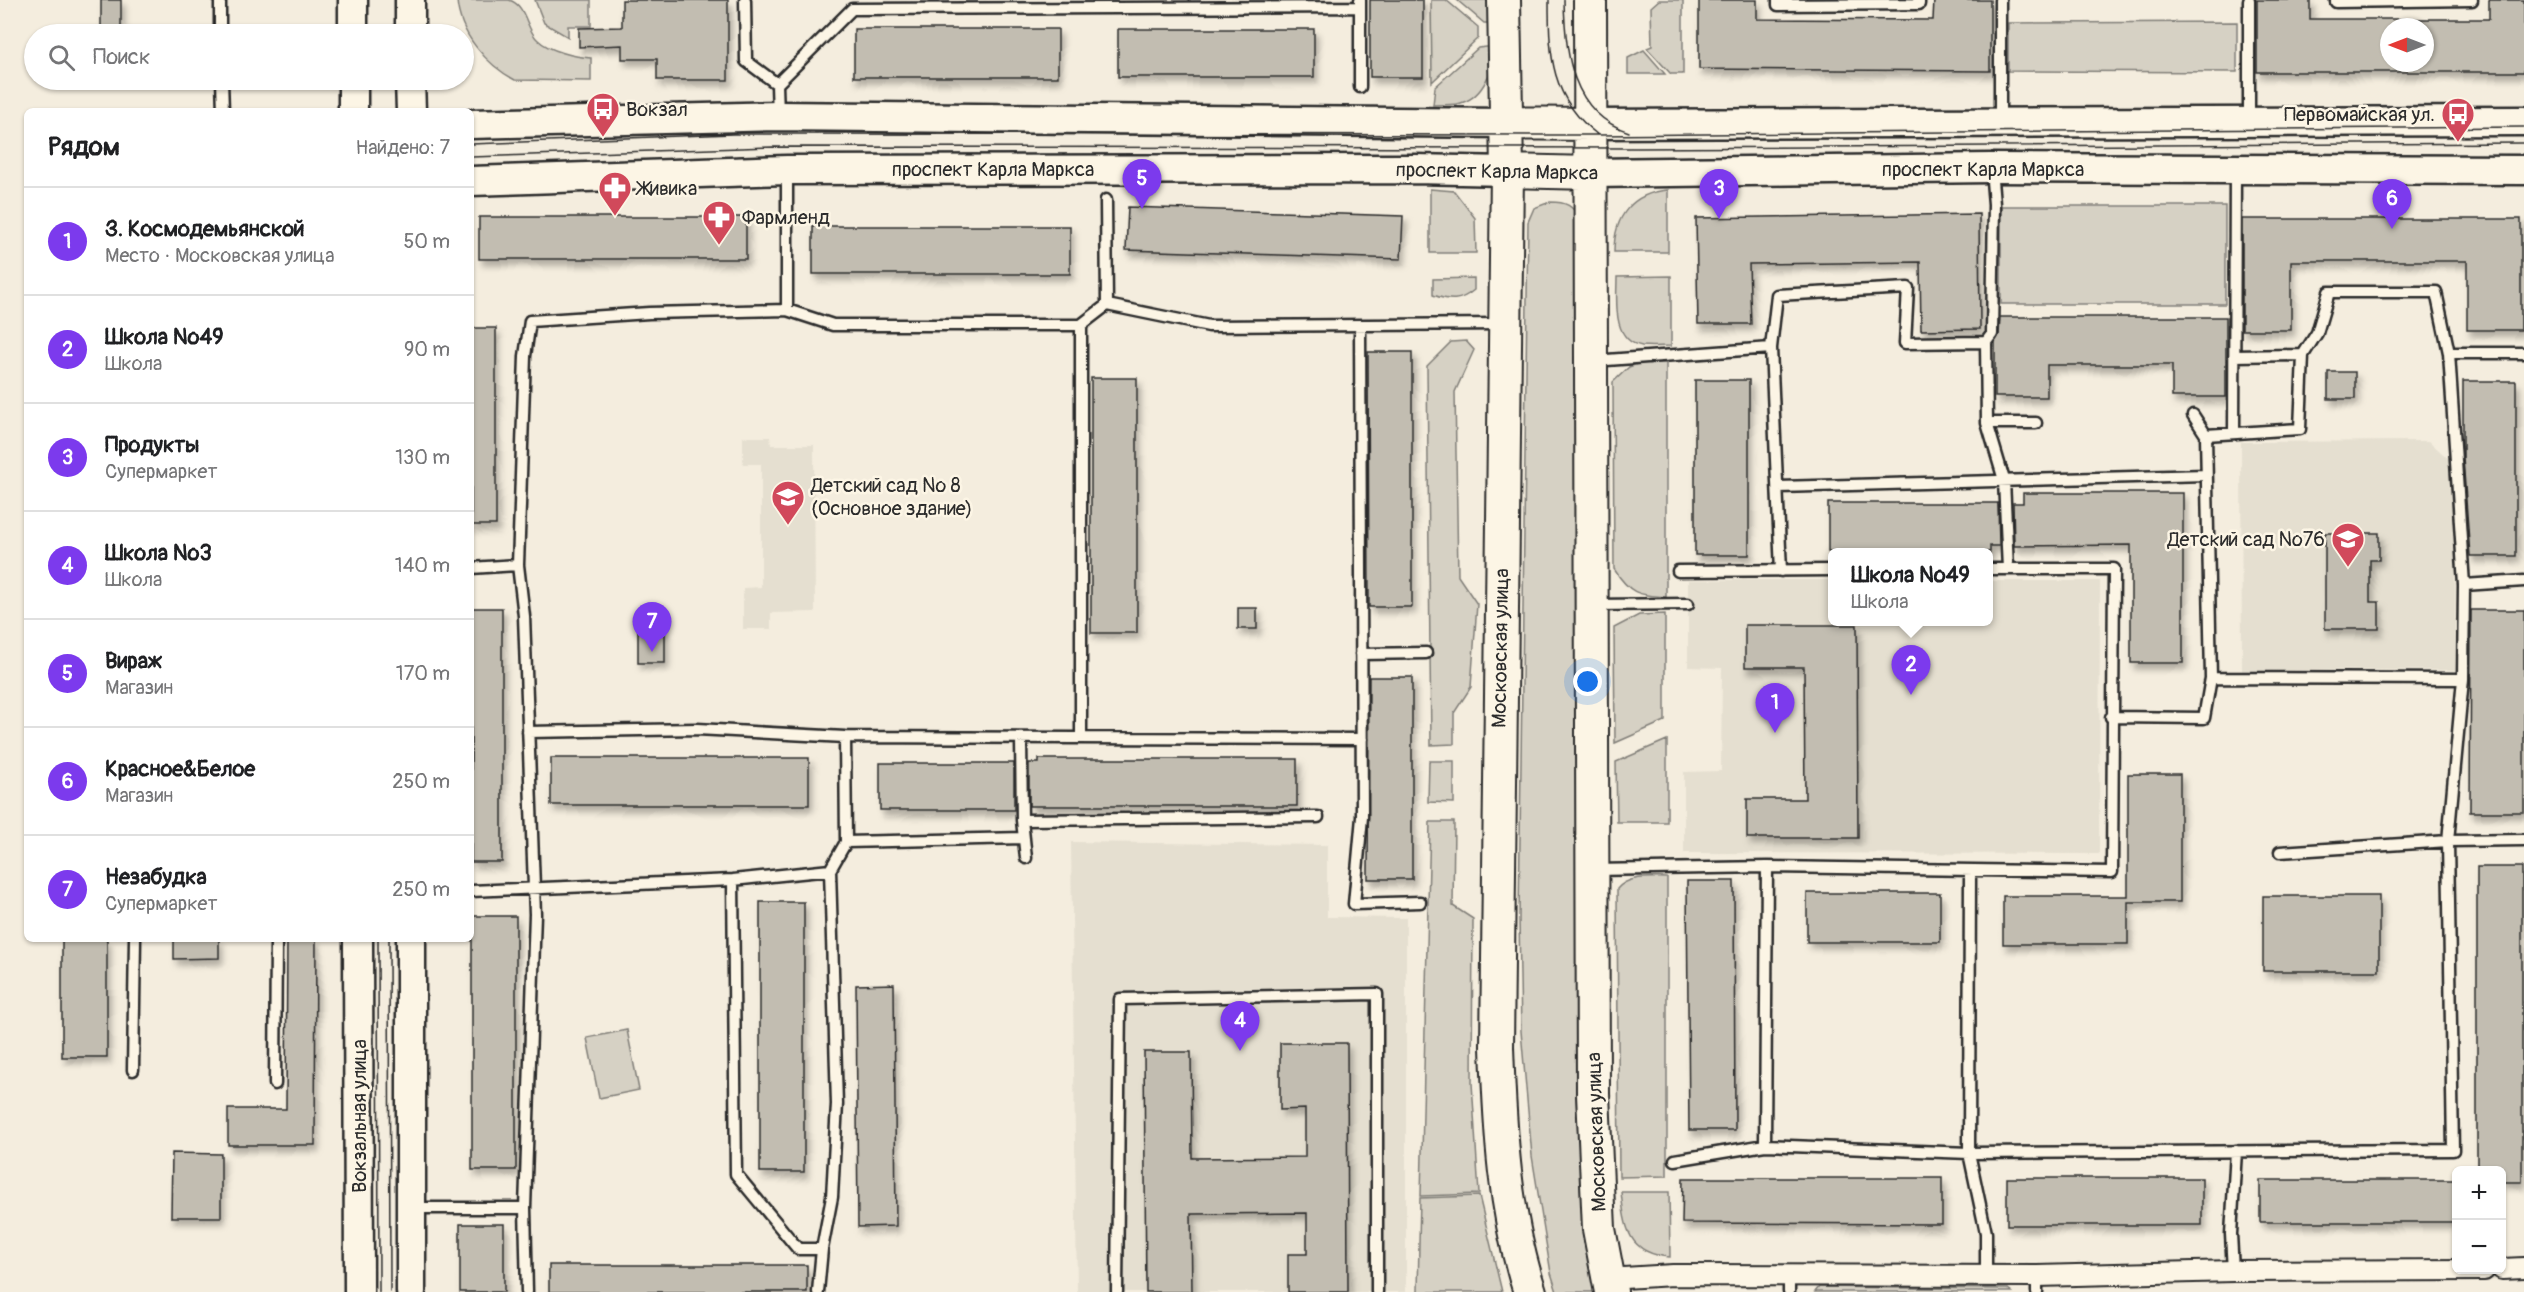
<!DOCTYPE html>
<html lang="ru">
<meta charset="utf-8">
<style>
:root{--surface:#fff;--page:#f2f2f2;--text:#202124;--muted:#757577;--line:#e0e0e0;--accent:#7c3aed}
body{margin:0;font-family:Pangolin,sans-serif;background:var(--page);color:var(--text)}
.controls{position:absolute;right:18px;bottom:18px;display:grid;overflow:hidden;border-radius:9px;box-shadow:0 2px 4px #0004}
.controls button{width:54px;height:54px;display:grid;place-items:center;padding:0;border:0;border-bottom:2px solid var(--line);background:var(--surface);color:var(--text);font:30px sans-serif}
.compass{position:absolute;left:2380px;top:18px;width:54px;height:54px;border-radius:50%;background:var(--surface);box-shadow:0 2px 4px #0004;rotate:270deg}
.you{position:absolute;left:1588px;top:682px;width:21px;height:21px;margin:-15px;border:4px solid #fff;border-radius:50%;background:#1a73e8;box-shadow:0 0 0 9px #1a73e833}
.badge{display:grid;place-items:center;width:39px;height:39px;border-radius:50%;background:var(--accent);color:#fff;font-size:20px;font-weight:700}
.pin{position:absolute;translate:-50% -50px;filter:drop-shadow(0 2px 3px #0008)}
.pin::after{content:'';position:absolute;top:32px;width:21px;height:18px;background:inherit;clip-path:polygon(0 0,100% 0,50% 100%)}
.popup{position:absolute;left:1828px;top:548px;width:165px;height:78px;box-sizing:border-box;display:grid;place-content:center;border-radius:9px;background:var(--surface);filter:drop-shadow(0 2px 4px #0005);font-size:20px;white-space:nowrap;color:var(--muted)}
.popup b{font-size:22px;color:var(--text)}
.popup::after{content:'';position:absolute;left:50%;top:100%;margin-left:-12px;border:12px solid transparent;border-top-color:var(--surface)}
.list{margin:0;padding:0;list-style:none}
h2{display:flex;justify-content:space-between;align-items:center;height:78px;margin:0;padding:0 24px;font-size:26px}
h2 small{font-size:20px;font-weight:400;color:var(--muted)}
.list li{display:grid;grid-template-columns:39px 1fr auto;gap:18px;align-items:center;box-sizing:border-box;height:108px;padding:0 24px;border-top:2px solid var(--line)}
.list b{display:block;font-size:22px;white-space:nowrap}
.list p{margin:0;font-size:20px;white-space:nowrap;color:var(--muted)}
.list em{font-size:20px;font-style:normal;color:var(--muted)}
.icon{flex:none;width:33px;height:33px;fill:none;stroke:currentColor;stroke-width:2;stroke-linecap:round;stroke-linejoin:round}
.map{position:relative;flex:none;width:2524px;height:1292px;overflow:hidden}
.search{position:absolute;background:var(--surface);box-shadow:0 2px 4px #0004;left:24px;top:24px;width:450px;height:66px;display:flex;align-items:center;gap:15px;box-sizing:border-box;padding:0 21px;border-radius:33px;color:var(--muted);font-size:22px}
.panel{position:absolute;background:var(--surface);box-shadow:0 2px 4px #0004;left:24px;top:108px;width:450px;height:834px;border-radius:9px}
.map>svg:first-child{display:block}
.built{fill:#e5dfd0}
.green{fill:#d6d1c4;stroke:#807e78;stroke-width:1.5}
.building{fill:#c2bdb1;stroke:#2b2b2b;stroke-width:1.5;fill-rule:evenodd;filter:url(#shadow)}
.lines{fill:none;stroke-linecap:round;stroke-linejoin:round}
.lane-casing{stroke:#2b2b2b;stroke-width:15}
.street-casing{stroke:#2b2b2b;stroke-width:24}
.secondary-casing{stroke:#2b2b2b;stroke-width:33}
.primary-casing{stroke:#2b2b2b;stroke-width:36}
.lane{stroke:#fcf5e5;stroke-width:10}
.street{stroke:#fcf5e5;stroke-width:20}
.secondary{stroke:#fcf5e5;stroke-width:28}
.primary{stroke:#fcf5e5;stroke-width:32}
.tram{stroke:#2b2b2b;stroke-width:1.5}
.labels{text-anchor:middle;stroke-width:5;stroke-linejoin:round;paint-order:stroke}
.poi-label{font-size:20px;fill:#2b2b2b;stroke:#fcf5e5;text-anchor:start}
.street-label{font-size:20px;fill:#2b2b2b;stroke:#fcf5e5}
</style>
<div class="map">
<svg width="2524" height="1292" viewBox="0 0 2524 1292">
<defs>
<filter id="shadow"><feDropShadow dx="3.5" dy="6" stdDeviation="3" flood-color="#0004"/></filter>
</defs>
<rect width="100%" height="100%" fill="#f4edde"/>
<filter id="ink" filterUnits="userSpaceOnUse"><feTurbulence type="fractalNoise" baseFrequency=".0167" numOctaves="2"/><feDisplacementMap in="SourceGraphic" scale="12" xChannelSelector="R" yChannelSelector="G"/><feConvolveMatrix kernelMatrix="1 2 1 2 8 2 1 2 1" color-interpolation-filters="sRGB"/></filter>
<g filter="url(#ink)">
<path class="built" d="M743,437H770L771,445H814L815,612L771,613V629H743V588L761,587V464H743Z
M2429,441L2455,465V670L2242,671L2241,442Z
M1688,580H1833V622H1989V581H2100L2099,854L1684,853V772L1721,771L1722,668L1688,667Z
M1071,842L1327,845V917L1406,918V1292H1077Z"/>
<path class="green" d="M457,0C473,0 494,0 509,0C527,5 525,29 538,40C549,51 576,57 591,58V81L515,80C487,65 459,34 457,0Z
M535,0H591V26H568V37L544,23Z
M1431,0H1446L1478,27V38L1432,82Z
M1457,0H1495V23H1484Z
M1659,0H1683V74H1671L1647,48L1652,46L1651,7Z
M2237,22V72L2008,71V23Z
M1495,46C1493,68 1485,96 1461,103C1453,106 1442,104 1433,105L1435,87L1478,48Z
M1644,50L1665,74H1628V58Z
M1430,189L1454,191L1475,218L1476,253H1430Z
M1668,190V252H1614C1614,216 1632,193 1668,190Z
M1550,202C1566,202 1573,205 1580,220L1576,1098L1583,1208L1596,1292H1557L1551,1273L1532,1156L1521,1031L1519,918L1528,222L1534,208Z
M2001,206H2225V304H2001Z
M1671,276V346C1661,346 1651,347 1642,346C1611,341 1617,299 1617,277Z
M1474,278V290C1460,302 1450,301 1433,295V279Z
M1466,341L1474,350L1455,392L1458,576L1477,604L1471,687L1454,713V744L1431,745L1427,366L1451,342Z
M1640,363H1666V597C1637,595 1630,594 1614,569L1613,382L1629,367Z
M1665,614V721L1615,743L1614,628L1639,615Z
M1667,740V822H1617L1616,762Z
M1429,761H1454V803L1428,802Z
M1430,822H1454L1453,906L1473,919L1472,1083L1479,1194L1421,1196Z
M1667,878V1176L1619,1177L1617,889C1629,875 1649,878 1667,878Z
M627,1030L639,1090L599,1098L587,1038Z
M1621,1192H1669L1670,1257C1628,1254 1625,1228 1621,1192Z
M1479,1196L1502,1292H1418L1420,1198Z
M1819,1287L2008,1289L2012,1292H1815Z"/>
<path class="building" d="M101,0H121V34H101Z
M622,0H728V80H657V59H622V45L579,47V28L622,27Z
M1370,0H1423V77H1370Z
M1699,0H1757V19L1933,20L1934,0H1990V71L1699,69Z
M2257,0H2310V19H2489V0H2524V72H2257ZM2389,27H2425V63H2389Z
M854,29H1058V77H854Z
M1118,29H1314V77H1118Z
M1128,207L1403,216L1401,259L1126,250Z
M1979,214L1980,329L1921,330L1920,262L1749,264L1751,324H1698L1696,218Z
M479,217H746V259H479Z
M2242,219H2521V330H2467V261H2291V330H2242Z
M813,226H1070V274H813Z
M2000,317H2226V397H2172V365H2047V397H1995V342L1999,335Z
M471,328H496V525H471Z
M1368,352H1412V607H1369Z
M2328,372H2355V399H2328Z
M1091,378H1137V633H1091Z
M1695,380H1749V555H1695Z
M2463,381H2516V556H2470L2463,458Z
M2023,493H2183V663H2131V545L2014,546L2013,503H2023Z
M1828,503H1998L1999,546H1990V552H1828Z
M2325,533H2379V560H2370V602H2379V629H2325Z
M471,608H502V862H471Z
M1238,608H1257V629H1238Z
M2471,610H2524V812H2470Z
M1745,625H1857L1858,838H1747V799H1805L1804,667H1745Z
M638,627H665V663H638Z
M1369,677H1412V879H1368Z
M551,758H809V805H551Z
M1039,759H1297V806H1029V763H1039Z
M880,763H1014V810H880Z
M2128,774H2180V902H2128V944H2003V896H2128Z
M2477,867H2522V1182H2502V1170H2477Z
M1687,881H1734L1735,1130H1689Z
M1807,893H1940V942H1807Z
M2263,896H2379V971H2263Z
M760,902H804V1172H760Z
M472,916H516V1170H472Z
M62,939H107V1057H62Z
M174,939H219V958L174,959Z
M287,939H316L315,1145H228V1109H286Z
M894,984L896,1226L858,1227L856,985Z
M1280,1043H1347L1348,1292H1288V1254H1307V1213L1191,1214L1192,1292H1146L1144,1052H1191L1192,1158L1305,1157V1109L1280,1110Z
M172,1153L221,1154V1217H171Z
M1683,1178H1942V1224L1682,1223Z
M2007,1178H2202V1225H2007Z
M2260,1180H2457V1222H2260Z
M460,1224H504V1292H460Z
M549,1265H807V1292H549Z"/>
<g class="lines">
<g class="lane-casing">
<path id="lane" d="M220,0V34
M745,0L746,61L777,84L778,116
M1360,0V87
M1778,0V5L1919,4V0
M2336,0V2L2472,0
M222,80L223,111
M777,84L852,9L1360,7
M2249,121V0
M2000,122V0
M1991,169L1994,204L1992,334L1986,342L1987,423L2004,480L2008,569
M787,170V310
M1106,200L1107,305
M1081,325V738
M1360,326L1362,817L1354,904L1420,902
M1771,348L1777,295L1908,288L1905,343L1986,342
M2449,353H2524
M1593,361L1771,348L1781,571
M1987,423H2036
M2234,433L2235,169
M2206,435L2300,429L2303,355
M1779,487L2206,475
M471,568L518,565
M1678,571L1833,570
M2464,585L2524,581
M1595,605L1688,604
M1361,654L1426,653
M2211,678L2463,679
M2111,717L2204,718L2211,678L2206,435L2193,415
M528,732L697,729L845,737L1362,739
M1021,739L1022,820L1026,858
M1022,820L1318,817
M846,842L1024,838
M2280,852L2448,841L2524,840
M1594,870L1767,867L2112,872L2114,569H1989
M1970,871L1969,1153L1986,1233V1276
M733,880L736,1174L798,1249H822
M471,891L733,880L830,870
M133,1070L135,939
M275,1084L276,939
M1765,1145L1767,867
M1675,1160L1765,1145L1969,1153L2453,1150L2448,841L2463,679L2464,585L2449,353L2436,292H2329L2317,333L2303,355L2234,356
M411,1208H525
M2233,1271L2231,1234L2236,1151
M2037,1276V1292
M527,1292L525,1208L535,914L524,616L518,565L525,356L530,321L649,313L787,310L833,325H1081L1107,305L1209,326L1504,324
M818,1292L822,1249L832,1197L837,1104L830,870L846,842L845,737
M1117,1292L1120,999L1377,994V1292
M1789,1292V1276"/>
</g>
<g class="street-casing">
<path id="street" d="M2502,1269L2524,1268
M1607,1279L1673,1275L2037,1276L2233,1271L2484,1270"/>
</g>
<g class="secondary-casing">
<path id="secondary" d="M410,0V34
M353,34V0
M410,80L411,111
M353,111V80
M471,124L778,116L1505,123
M1589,124L2524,121
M1592,173L1991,168L2524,170
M471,181L787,170L1415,169L1507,171
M358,939L359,1292
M411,939V1292"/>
</g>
<g class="primary-casing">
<path id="primary" d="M1504,0L1507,171L1497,1047C1500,1130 1504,1212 1530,1292
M1590,0L1593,1094L1599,1229L1611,1292
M1505,123L1589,124
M1507,171L1592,173"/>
</g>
<use href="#lane" class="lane"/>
<use href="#street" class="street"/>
<use href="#secondary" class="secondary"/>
<use href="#primary" class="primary"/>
<path class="tram" d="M1549,0C1549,56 1551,99 1598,135
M1564,0C1565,53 1571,113 1629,132
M471,144L733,134L1598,135L2524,127
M471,157L773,147L1635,148L2524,143
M378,939L379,1292
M389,939L390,1292"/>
</g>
</g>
<defs>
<g id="bus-pin" transform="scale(1.725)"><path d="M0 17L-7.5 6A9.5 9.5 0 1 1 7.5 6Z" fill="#d1495b" stroke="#fcf5e5"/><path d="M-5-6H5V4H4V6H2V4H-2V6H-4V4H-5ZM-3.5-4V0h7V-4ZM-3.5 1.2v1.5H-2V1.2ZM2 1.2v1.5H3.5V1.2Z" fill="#fff"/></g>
<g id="pharmacy-pin" transform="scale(1.725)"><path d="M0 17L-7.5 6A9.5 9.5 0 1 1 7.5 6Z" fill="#d1495b" stroke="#fcf5e5"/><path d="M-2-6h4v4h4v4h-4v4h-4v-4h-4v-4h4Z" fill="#fff"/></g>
<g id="school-pin" transform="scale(1.725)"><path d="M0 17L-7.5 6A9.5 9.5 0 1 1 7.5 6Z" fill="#d1495b" stroke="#fcf5e5"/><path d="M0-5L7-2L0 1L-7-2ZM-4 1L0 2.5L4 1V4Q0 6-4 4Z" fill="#fff"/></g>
</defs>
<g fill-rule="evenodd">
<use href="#bus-pin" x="603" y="109"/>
<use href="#bus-pin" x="2458" y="114"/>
<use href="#pharmacy-pin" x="615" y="188"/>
<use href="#pharmacy-pin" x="719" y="217"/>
<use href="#school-pin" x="788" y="497"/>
<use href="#school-pin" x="2348" y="539"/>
</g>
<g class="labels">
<g class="poi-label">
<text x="626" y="116">Вокзал</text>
<text x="2435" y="121" text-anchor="end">Первомайская ул.</text>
<text x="638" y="195">Живика</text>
<text x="742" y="224">Фармленд</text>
<text x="811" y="492">Детский сад № 8<tspan x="811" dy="23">(Основное здание)</tspan></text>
<text x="2325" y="546" text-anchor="end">Детский сад №76</text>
</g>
<g class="street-label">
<text x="993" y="176">проспект Карла Маркса</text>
<text x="1983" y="176">проспект Карла Маркса</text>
<text transform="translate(1497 171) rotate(1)" y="7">проспект Карла Маркса</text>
<text transform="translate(1500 648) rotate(-89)" y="7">Московская улица</text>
<text transform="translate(359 1116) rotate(-90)" y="7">Вокзальная улица</text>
<text transform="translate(1596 1132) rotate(-92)" y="7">Московская улица</text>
</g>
</g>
</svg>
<div class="controls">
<button>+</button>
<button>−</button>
</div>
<svg class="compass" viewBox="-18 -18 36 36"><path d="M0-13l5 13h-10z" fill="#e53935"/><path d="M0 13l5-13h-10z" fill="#757577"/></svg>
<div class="you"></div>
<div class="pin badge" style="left:1775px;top:733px">1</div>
<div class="pin badge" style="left:1911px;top:695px">2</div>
<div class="popup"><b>Школа №49</b>Школа</div>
<div class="pin badge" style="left:1719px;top:219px">3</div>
<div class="pin badge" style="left:1240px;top:1051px">4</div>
<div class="pin badge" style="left:1142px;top:209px">5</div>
<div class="pin badge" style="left:2392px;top:229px">6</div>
<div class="pin badge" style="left:652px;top:652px">7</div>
<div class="search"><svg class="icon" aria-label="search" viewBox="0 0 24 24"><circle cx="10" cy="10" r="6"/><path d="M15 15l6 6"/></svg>Поиск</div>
<section class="panel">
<h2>Рядом<small>Найдено: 7</small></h2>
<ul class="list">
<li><span class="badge">1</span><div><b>З. Космодемьянской</b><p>Место · Московская улица</p></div><em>50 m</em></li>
<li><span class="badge">2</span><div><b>Школа №49</b><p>Школа</p></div><em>90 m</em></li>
<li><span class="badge">3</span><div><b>Продукты</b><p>Супермаркет</p></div><em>130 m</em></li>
<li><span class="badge">4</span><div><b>Школа №3</b><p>Школа</p></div><em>140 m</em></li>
<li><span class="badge">5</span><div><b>Вираж</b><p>Магазин</p></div><em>170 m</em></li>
<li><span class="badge">6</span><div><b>Красное&amp;Белое</b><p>Магазин</p></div><em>250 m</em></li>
<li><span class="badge">7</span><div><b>Незабудка</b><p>Супермаркет</p></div><em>250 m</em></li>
</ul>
</section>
</div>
